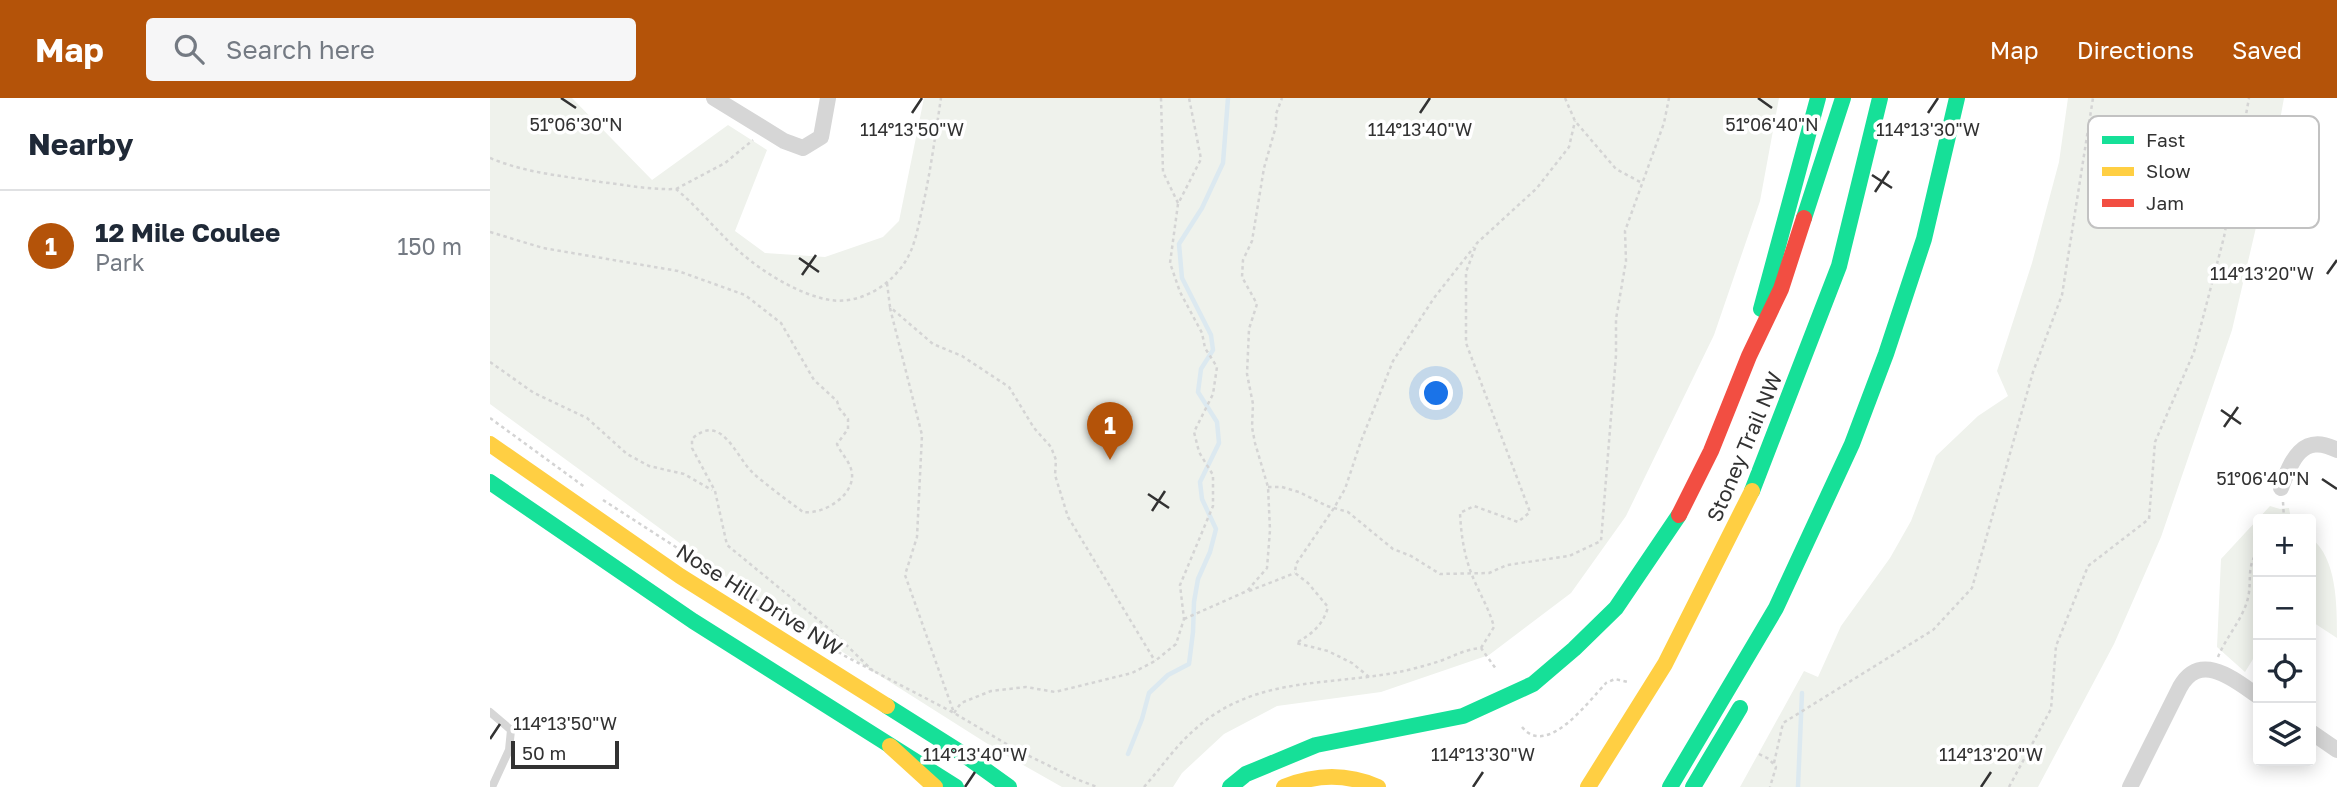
<!DOCTYPE html>
<meta charset="utf-8">
<style>
:root{--surface:#fff;--page:#f6f6f7;--text:#1f2937;--muted:#747a83;--line:#e0e1e3;--accent:#b45309}
body{margin:0;font-family:"Golos Text",sans-serif;background:var(--page);color:var(--text)}
.controls{position:absolute;right:21px;bottom:21px;display:grid;overflow:hidden;border-radius:7px;box-shadow:0 4px 18px #0003}
.controls button{width:63px;height:63px;display:grid;place-items:center;padding:0;border:0;border-bottom:2px solid var(--line);background:var(--surface);color:var(--text);font:35px sans-serif}
.scale{position:absolute;left:21px;bottom:18px;width:108px;box-sizing:border-box;padding-left:7px;border:4px solid #323232;border-top:0;font-size:19px;line-height:24px;white-space:nowrap;color:#323232;-webkit-text-stroke:5px #fff;paint-order:stroke}
.you{position:absolute;left:947px;top:296px;width:24px;height:24px;margin:-18px;border:5px solid #fff;border-radius:50%;background:#1a73e8;box-shadow:0 0 0 10px #1a73e833}
.badge{display:grid;place-items:center;width:46px;height:46px;border-radius:50%;background:var(--accent);color:#fff;font-size:23px;font-weight:700}
.pin{position:absolute;translate:-50% -58px;filter:drop-shadow(0 2px 4px #0008)}
.pin::after{content:'';position:absolute;top:37px;width:24px;height:21px;background:inherit;clip-path:polygon(0 0,100% 0,50% 100%)}
.list{margin:0;padding:0;list-style:none}
h2{display:flex;justify-content:space-between;align-items:center;height:91px;margin:0;padding:0 28px;font-size:30px}
h2 small{font-size:23px;font-weight:400;color:var(--muted)}
.list li{display:grid;grid-template-columns:46px 1fr auto;gap:21px;align-items:center;box-sizing:border-box;height:112px;padding:0 28px;border-top:2px solid var(--line)}
.list b{display:block;font-size:26px;white-space:nowrap}
.list p{margin:0;font-size:23px;white-space:nowrap;color:var(--muted)}
.list em{font-size:23px;font-style:normal;color:var(--muted)}
.icon{flex:none;width:38px;height:38px;fill:none;stroke:currentColor;stroke-width:2;stroke-linecap:round;stroke-linejoin:round}
.map{position:relative;flex:none;width:1847px;height:689px;overflow:hidden}
header{display:flex;align-items:center;gap:42px;box-sizing:border-box;height:98px;padding:0 35px;background:var(--accent);color:#fff}
header strong{font-size:33px}
nav{display:flex;gap:38px;margin-inline-start:auto;font-size:24px}
.search{width:490px;height:63px;background:var(--page);display:flex;align-items:center;gap:18px;box-sizing:border-box;padding:0 24px;border-radius:7px;color:var(--muted);font-size:26px}
main{display:flex}
aside{flex:1;background:var(--surface)}
.map>svg:first-child{display:block}
.green{fill:#eff2ec}
.lines{fill:none;stroke-linecap:round;stroke-linejoin:round}
.stream{stroke:#dce9f0;stroke-width:4.5}
.path{stroke:#d4d4d4;stroke-width:2.5;stroke-dasharray:3.5 3.5;stroke-linecap:butt}
.lane{stroke:#d6d6d6;stroke-width:8}
.street{stroke:#d6d6d6;stroke-width:16}
.fast{stroke:#16e098;stroke-width:16}
.slow{stroke:#ffcf43;stroke-width:16}
.jam{stroke:#f24e42;stroke-width:16}
.ticks{fill:none;stroke:#323232;stroke-width:2.5}
.labels{text-anchor:middle;stroke-width:7;stroke-linejoin:round;paint-order:stroke}
.street-label{font-size:21px;fill:#323232;stroke:#fff}
.key{fill:#fff;stroke:#c2c2c2;stroke-width:2}
.key-label{font-size:19px;fill:#323232}
.ticks-label{font-size:18px;text-anchor:middle;fill:#323232;stroke:#fff;stroke-width:7;stroke-linejoin:round;paint-order:stroke}
</style>
<header>
<strong>Map</strong>
<div class="search"><svg class="icon" aria-label="search" viewBox="0 0 24 24"><circle cx="10" cy="10" r="6"/><path d="M15 15l6 6"/></svg>Search here</div>
<nav><a>Map</a><a>Directions</a><a>Saved</a></nav>
</header>
<main>
<aside>
<h2>Nearby<small></small></h2>
<ul class="list">
<li><span class="badge">1</span><div><b>12 Mile Coulee</b><p>Park</p></div><em>150 m</em></li>
</ul>
</aside>
<div class="map">
<svg width="1847" height="689" viewBox="0 0 1847 689">
<rect width="100%" height="100%" fill="#fff"/>
<path class="green" d="M0,0H82L162,82L238,27L277,52L245,133L275,155L335,159L393,139L409,123L434,0H1289L1270,103L1224,237L1136,418L1081,495L999,557L891,594L787,608L734,636L692,675L683,689H572L512,655L250,489L0,306Z
M1578,0H1794L1786,44L1742,232L1671,439L1624,546L1548,689H1250L1314,573L1328,579L1351,528L1400,460L1421,423L1446,358L1488,318L1518,298L1507,273L1542,165L1569,64Z
M1780,408L1790,411L1799,410L1801,421H1768V553L1755,574L1727,549L1731,461Z
M1821,440C1847,460 1847,507 1847,540L1821,523Z"/>
<g class="lines">
<path class="stream" d="M638,656L652,621L659,595L678,577L699,566L703,534L704,504L708,481L720,454L726,431L712,401L710,384L729,345L727,324L708,294L711,271L723,252L721,237L692,180L689,146L712,110L733,65L738,0
M1308,689L1312,595"/>
<path class="path" d="M671,0L673,74L688,105
M1075,0L1085,23L1126,71L1152,85
M0,60C36,75 73,78 111,84C136,87 160,92 186,91C209,110 228,135 251,155C274,175 310,197 340,202C372,207 405,185 419,157C425,145 428,130 431,116C440,78 445,39 451,0
M186,91L235,65L263,42
M0,134L53,150L188,173L255,197L291,225L324,282L347,303L349,310L358,321V331L347,346C351,356 361,364 362,376C364,398 333,417 313,414C297,402 279,389 264,376C246,360 232,313 202,341V350L225,393L237,447L343,534L383,573
M397,185L400,209L443,246L472,258L519,289L544,330L561,349L566,362L565,377L578,419L665,563
M400,210L432,337L427,439L415,477L464,615
M0,264L44,295L97,320L137,356L159,368L194,376L222,392
M0,320L96,390
M778,389H792L809,394L837,408L858,414L903,451L921,458L950,476L999,475L1017,467L1079,458L1111,443L1126,257V221L1136,163L1135,133L1174,25L1179,0
M113,402L353,557L464,615L525,651L586,681L607,689
M1793,404L1794,421
M759,493L805,475
M694,521L757,493L777,470L780,432L778,389L765,345L762,329L763,306L757,276L759,231L767,206L752,179L753,162L762,143L774,70L786,28V16L792,0
M991,550L1004,529C999,510 989,495 982,477C974,457 971,436 970,415L984,408L1028,424L1040,414L976,245V174L987,145L1047,90L1079,49L1085,23
M1728,559C1736,539 1753,521 1758,500C1762,482 1756,469 1768,453
M879,579L862,565L838,553L806,545C822,536 833,527 838,509L818,485L805,475L806,466L844,410L855,391L871,343L903,263L944,200L984,149
M464,615L471,605L501,593L536,589L565,594L642,575L665,563L686,546L694,521L690,487L723,408V377L709,354L704,334L723,296L727,269L715,250L712,235L690,194L680,165L688,106L711,61L699,0
M1032,629C1057,660 1098,604 1116,585L1125,581L1138,584
M1269,656L1279,661L1286,669L1280,689
M1284,665L1293,625L1443,532L1482,490L1543,274L1572,197L1603,0
M654,689C670,671 685,649 703,633C762,579 831,588 904,575C919,572 935,568 950,563C964,558 976,551 991,550L1006,571
M1519,689L1561,611L1566,548L1598,468L1659,421L1665,344L1704,254L1734,139L1759,0"/>
<path class="lane" d="M0,614L21,632L19,652L2,689"/>
<path class="street" d="M224,0L294,43L313,50L331,39L338,0
M1791,390C1801,363 1812,334 1847,352
M1821,634L1847,652
M1640,689L1690,589C1711,552 1746,583 1768,598"/>
<path class="fast" d="M1314,120L1353,0
M1271,211L1328,0
M0,384L203,523L466,689
M1262,393L1349,168L1390,0
M397,608L473,656L519,689
M740,689L756,676L826,647L973,618L1043,586L1084,551L1126,510L1189,417
M1180,689L1286,510L1362,346L1396,256L1434,141L1467,0
M1203,689L1250,610"/>
<path class="slow" d="M0,346L190,478L397,608
M400,648L445,689
M794,689C826,676 856,675 888,689
M1098,689L1175,566L1262,393"/>
<path class="jam" d="M1189,417L1221,353L1259,258L1291,191L1314,120"/>
</g>
<path class="ticks" d="M71,0L86,10M1268,0L1282,10M422,15L432,0M930,15L940,0M1438,15L1448,0M1382,77L1402,90M1385,94L1399,73M309,160L329,174M1837,176L1847,162M312,177L326,157M1731,312L1751,326M1734,329L1748,309M1832,381L1847,391M658,396L679,410M662,413L675,393M0,641L10,626M475,689L485,674M983,689L993,674M1491,689L1501,674"/>
<g class="labels">
<g class="street-label">
<text transform="translate(1255 349) rotate(-67)" y="7">Stoney Trail NW</text>
<text transform="translate(269 502) rotate(32)" y="7">Nose Hill Drive NW</text>
</g>
</g>
<rect x="1598" y="18" width="231" height="112" rx="10" class="key"/>
<rect x="1612" y="38" width="32" height="8" fill="#16e098"/>
<rect x="1612" y="69" width="32" height="9" fill="#ffcf43"/>
<rect x="1612" y="101" width="32" height="8" fill="#f24e42"/>
<g class="key-label">
<text x="1656" y="49">Fast</text>
<text x="1656" y="80">Slow</text>
<text x="1656" y="112">Jam</text>
</g>
<g class="ticks-label">
<text x="1282" y="33">51°06'40"N</text>
<text x="86" y="33">51°06'30"N</text>
<text x="422" y="38">114°13'50"W</text>
<text x="930" y="38">114°13'40"W</text>
<text x="1438" y="38">114°13'30"W</text>
<text x="1772" y="182">114°13'20"W</text>
<text x="1773" y="387">51°06'40"N</text>
<text x="75" y="632">114°13'50"W</text>
<text x="485" y="663">114°13'40"W</text>
<text x="993" y="663">114°13'30"W</text>
<text x="1501" y="663">114°13'20"W</text>
</g>
</svg>
<div class="controls">
<button>+</button>
<button>−</button>
<button><svg class="icon" aria-label="locate" viewBox="0 0 24 24"><circle cx="12" cy="12" r="6"/><path d="M12 2v4M12 18v4M2 12h4M18 12h4"/></svg></button>
<button><svg class="icon" aria-label="layers" viewBox="0 0 24 24"><path d="M12 4l9 5-9 5-9-5zM3 14l9 5 9-5"/></svg></button>
</div>
<div class="scale">50 m</div>
<div class="you"></div>
<div class="pin badge" style="left:620px;top:362px">1</div>
</div>
</main>
